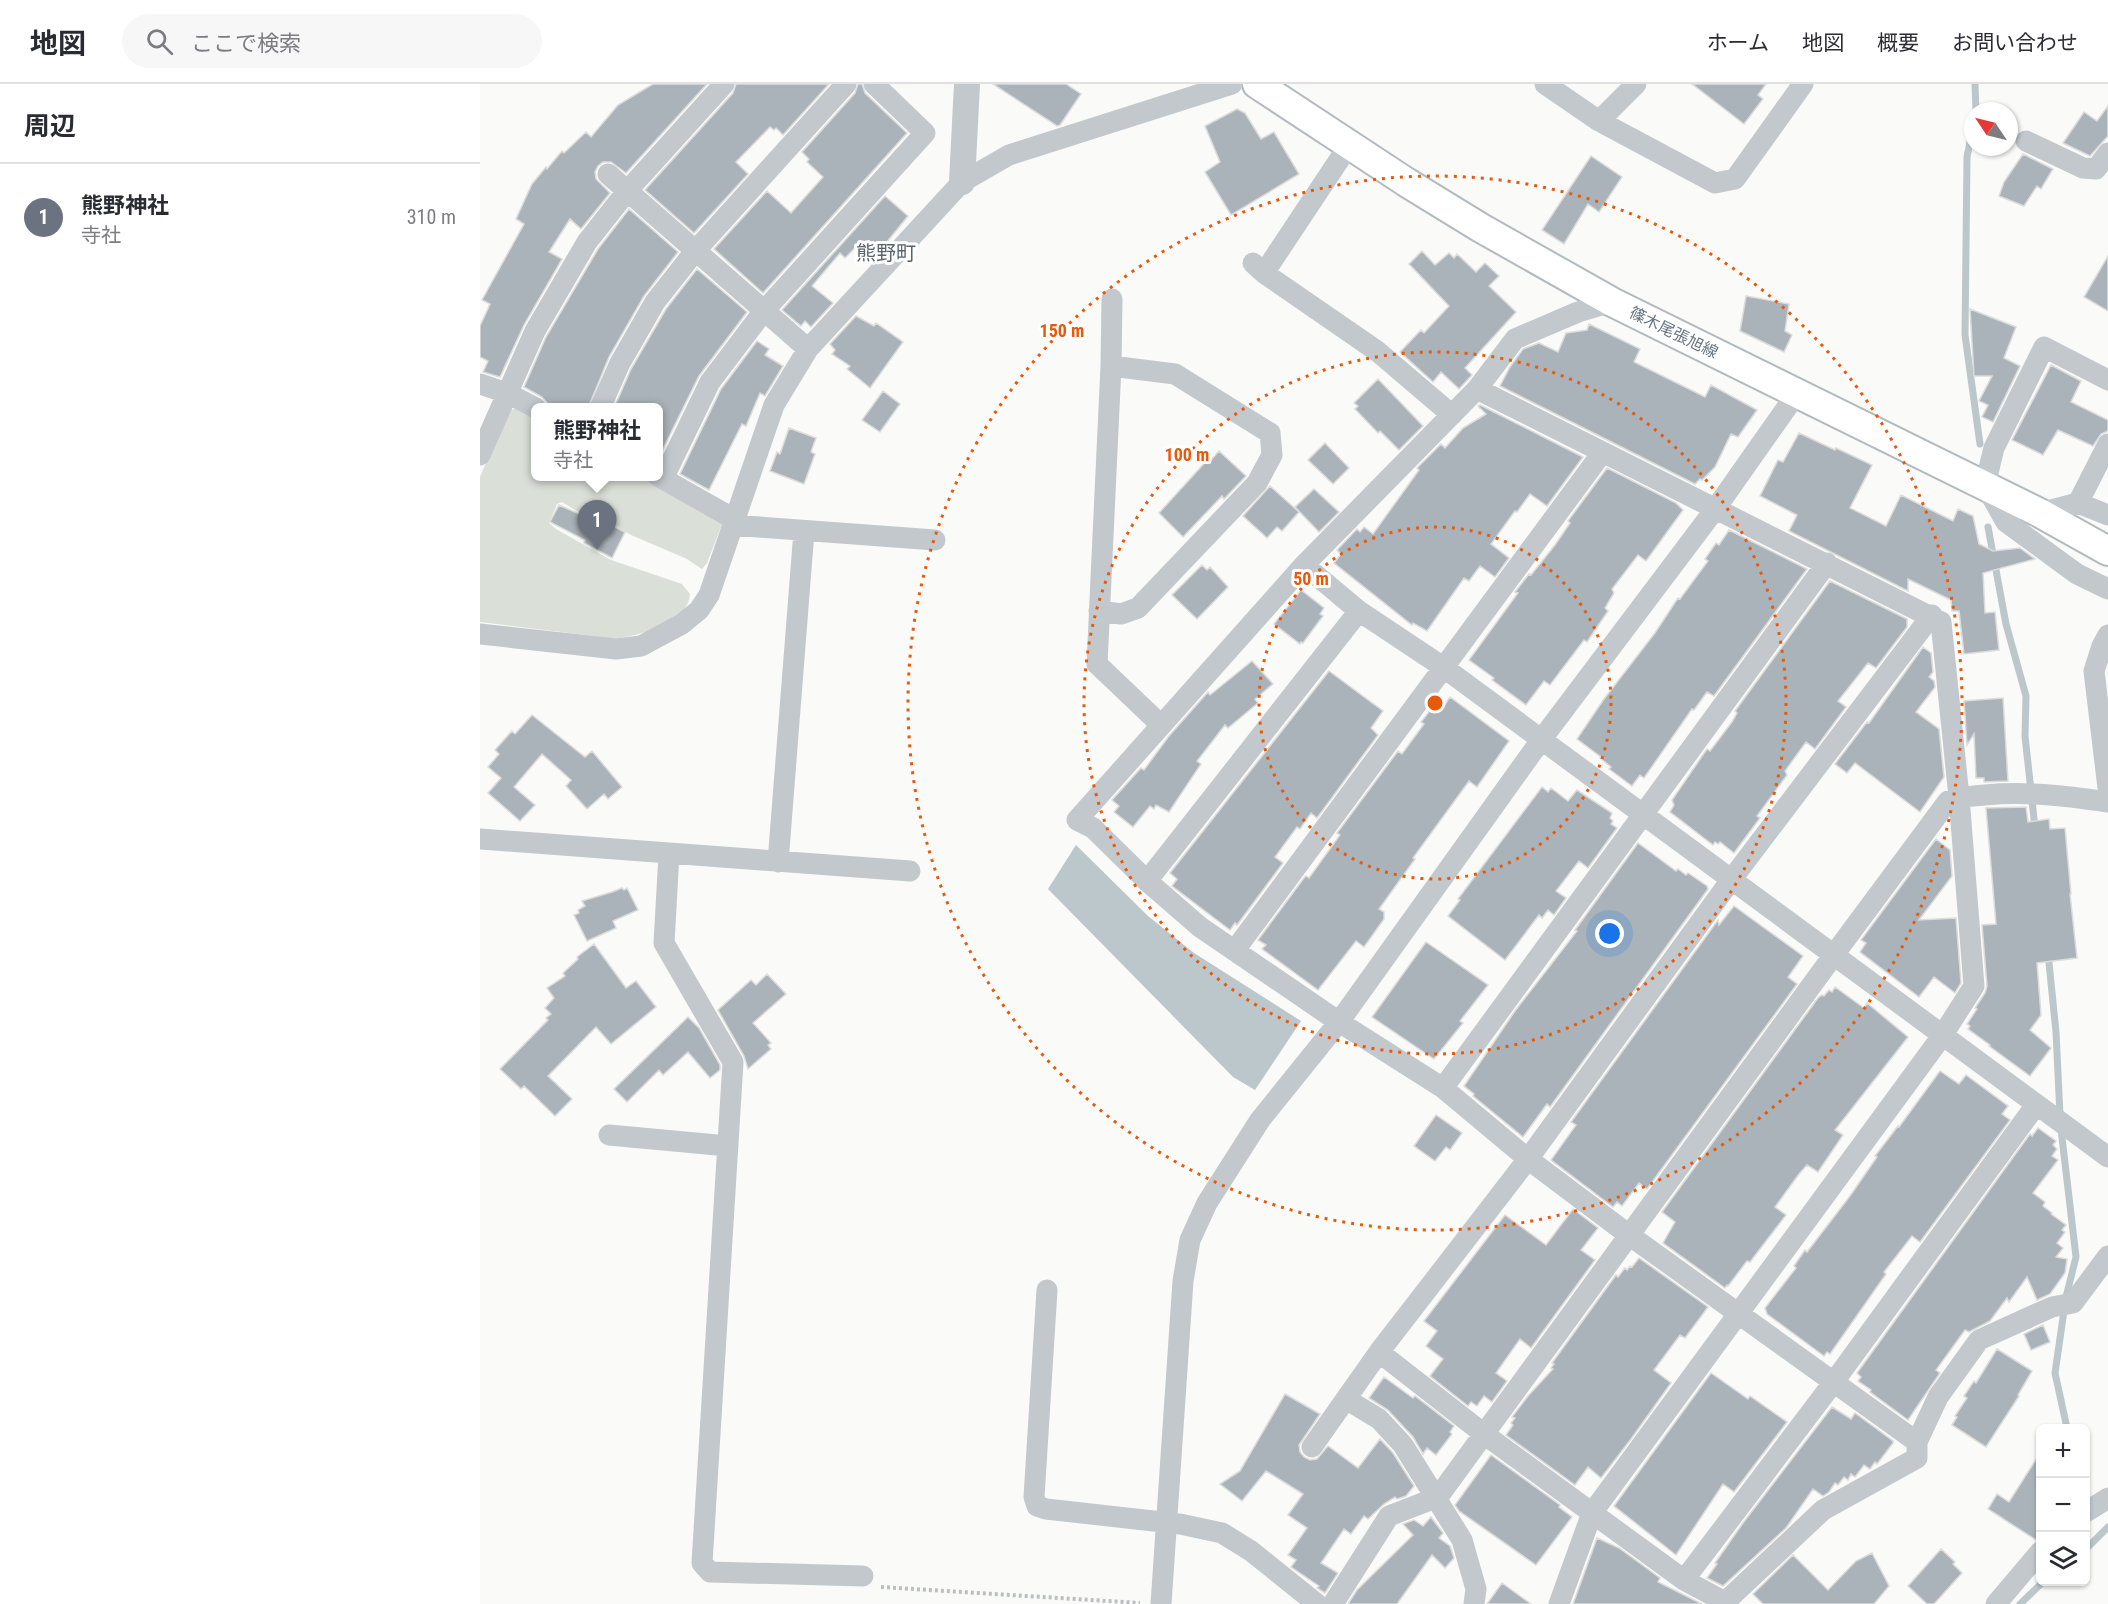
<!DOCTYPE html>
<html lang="ja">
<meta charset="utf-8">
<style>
:root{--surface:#fff;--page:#f7f7f7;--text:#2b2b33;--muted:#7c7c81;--line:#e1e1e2;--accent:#111827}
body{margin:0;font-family:"Roboto Condensed","Noto Sans JP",sans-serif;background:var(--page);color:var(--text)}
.controls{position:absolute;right:18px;bottom:18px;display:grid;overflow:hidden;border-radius:9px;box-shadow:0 2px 4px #0004}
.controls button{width:54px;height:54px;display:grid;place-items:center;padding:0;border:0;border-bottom:2px solid var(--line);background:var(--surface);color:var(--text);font:30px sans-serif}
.compass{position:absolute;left:1484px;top:18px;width:54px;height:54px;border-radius:50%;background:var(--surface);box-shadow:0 2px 4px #0004;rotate:305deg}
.you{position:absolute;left:1130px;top:850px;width:21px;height:21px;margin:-15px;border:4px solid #fff;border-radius:50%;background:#1a73e8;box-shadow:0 0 0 9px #1a73e833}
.badge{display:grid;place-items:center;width:39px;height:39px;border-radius:50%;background:var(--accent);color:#fff;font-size:20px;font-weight:700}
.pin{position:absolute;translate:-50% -50px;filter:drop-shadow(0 2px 3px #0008)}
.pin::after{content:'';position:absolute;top:32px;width:21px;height:18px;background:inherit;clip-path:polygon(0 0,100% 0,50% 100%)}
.popup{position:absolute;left:51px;top:319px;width:132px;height:78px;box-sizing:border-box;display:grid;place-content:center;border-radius:9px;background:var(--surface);filter:drop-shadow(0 2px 4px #0005);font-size:20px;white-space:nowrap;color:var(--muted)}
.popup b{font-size:22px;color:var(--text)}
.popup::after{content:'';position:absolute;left:50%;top:100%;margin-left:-12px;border:12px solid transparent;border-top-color:var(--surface)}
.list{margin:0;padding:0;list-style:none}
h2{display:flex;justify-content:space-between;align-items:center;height:78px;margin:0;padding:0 24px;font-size:26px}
h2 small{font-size:20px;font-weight:400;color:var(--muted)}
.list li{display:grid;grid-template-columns:39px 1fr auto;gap:18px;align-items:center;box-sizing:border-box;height:108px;padding:0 24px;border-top:2px solid var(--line)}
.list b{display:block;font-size:22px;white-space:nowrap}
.list p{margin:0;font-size:20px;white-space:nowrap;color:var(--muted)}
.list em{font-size:20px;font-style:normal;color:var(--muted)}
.icon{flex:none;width:33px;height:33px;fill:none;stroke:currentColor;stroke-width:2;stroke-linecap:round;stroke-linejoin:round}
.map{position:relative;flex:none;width:1628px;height:1520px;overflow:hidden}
header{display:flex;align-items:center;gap:36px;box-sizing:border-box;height:84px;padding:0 30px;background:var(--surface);border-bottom:2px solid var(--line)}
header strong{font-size:28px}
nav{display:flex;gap:33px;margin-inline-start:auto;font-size:21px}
.search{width:420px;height:54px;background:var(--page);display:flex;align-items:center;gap:15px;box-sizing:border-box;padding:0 21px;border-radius:33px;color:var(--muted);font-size:22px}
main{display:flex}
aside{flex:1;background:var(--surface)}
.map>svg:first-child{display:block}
.green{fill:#dadfd7}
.water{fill:#bbc7cb}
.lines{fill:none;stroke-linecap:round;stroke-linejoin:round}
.stream{stroke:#bbc7cb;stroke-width:7}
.building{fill:#aab3b9;stroke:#dcdcda;stroke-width:1.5}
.secondary-casing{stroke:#b3babf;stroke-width:32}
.path{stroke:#bbbfc2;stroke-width:4;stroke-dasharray:3 3;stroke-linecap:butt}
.minor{stroke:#c3c8cc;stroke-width:21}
.tertiary{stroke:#c3c8cc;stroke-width:26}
.secondary{stroke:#fff;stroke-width:28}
.ring{fill:none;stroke:#e8590c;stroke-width:3;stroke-dasharray:3 6}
.labels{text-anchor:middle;stroke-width:6;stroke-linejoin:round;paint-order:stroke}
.street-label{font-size:16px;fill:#657683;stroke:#fff}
.quarter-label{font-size:20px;fill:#57646e;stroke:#fff}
.centre{fill:#e8590c;stroke:#fff;stroke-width:3}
.ring-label{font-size:18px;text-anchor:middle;font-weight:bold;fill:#e8590c;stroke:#fff;stroke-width:6;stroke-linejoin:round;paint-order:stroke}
</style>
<header>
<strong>地図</strong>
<div class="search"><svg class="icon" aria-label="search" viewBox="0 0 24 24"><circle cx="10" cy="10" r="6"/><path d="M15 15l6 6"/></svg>ここで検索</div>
<nav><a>ホーム</a><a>地図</a><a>概要</a><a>お問い合わせ</a></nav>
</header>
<main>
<aside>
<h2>周辺<small></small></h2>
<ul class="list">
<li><span class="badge" style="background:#6b7280">1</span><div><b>熊野神社</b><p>寺社</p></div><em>310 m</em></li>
</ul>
</aside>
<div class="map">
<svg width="1628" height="1520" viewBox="0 0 1628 1520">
<rect width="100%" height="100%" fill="#fafaf8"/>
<path class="green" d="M38,324L55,330L56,392L167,393L234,431L242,440L227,479L222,485L207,475L151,451L119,432L108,434L82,418L77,420L69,439L76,445L131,476L202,500L210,510C209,538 161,551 139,554C126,555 110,551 97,550C65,546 32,542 0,538V393L24,336L31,326Z"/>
<path class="water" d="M596,761L668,832L714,869L821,937L775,1006L753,993L568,805Z"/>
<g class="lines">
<path class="stream" d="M1495,0L1496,27
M1493,43L1487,73L1485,251L1500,360
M1508,443L1526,540L1546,612L1545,652L1555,744
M1568,869L1576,948L1580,1031
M1581,1045L1596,1173L1586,1213L1575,1289L1587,1344
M1606,1465L1628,1443
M1540,1520L1563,1498"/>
</g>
<path class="building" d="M173,0H227L146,89L131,78H123L118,82L115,88L116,95L130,109L101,145L90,135L69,168L82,175L44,241L20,293L3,288L8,277L0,273V242L10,220L2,216L44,140L36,135L52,100L66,83L67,85L82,67L84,69L106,48L111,53L138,21Z
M256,0H349L303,51L296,44L294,46L290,43L256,78L268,90L214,149L165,106L253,9Z
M378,0H382L385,9L427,49L283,209L234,165L287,107L311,129L343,93L327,78L329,75L322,68L375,9Z
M513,0H586L601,10L580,41L577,42Z
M1212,0H1286L1278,11L1283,15L1264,40Z
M1628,22V52L1610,72L1583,59L1604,28L1617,37Z
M757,25L765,29L781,55L794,48L819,90L751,131L725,88L740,78L725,42Z
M1543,70L1573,85L1561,105L1557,102L1544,122L1519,112L1524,98Z
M1111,72L1142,93L1119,128L1108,120L1084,160L1062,146Z
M405,112L428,132L393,175L378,161L365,174L360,169L332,202L353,219L331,243L325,237L321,242L302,226Z
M149,125L198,168L164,212L129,273L108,324H75L68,320L62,313L44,303L66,253L118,165Z
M942,167L955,181L969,169L974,174L977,170L996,188L1005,179L1019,192L1009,202L1036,228L985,284L992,291L979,305L961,288L953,298L920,268L941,246L944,249L969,222L929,180Z
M1628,172V227L1604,213Z
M217,185L267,228L219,292L178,375V324H134L151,285L186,225Z
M1266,212L1309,220L1305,247L1312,251L1304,268L1260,247Z
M1490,225L1536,243L1524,274L1540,282L1513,338L1502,333L1508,321L1499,317L1512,292H1494Z
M376,232L394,242L396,239L423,258L390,304L367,285L370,282L352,270L355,266L350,260Z
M1109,240L1160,265L1154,278L1225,313L1231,301L1277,326L1258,353L1251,350L1235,383L1222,396L1220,395L1215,400L1020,302L1030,283L1043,265L1059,259L1078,268L1086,249L1107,246Z
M277,257L289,265L285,271L303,282L285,312L280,309L266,342L262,340L229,406L200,390L241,305Z
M1571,281L1601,297L1591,318L1628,336V347L1621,350L1613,362L1578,346L1563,371L1532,356Z
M898,295L943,342L919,366L900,347L898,349L875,325L878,322L874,319Z
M403,307L420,320L400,348L382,336Z
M1000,321L1103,373L1067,422L1050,410L1037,428L1035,427L1011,460L1029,474L1015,493L1000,482L989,497L984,494L947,547L933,539L932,541L854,479L861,470L857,466L877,445L880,448L884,443L893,450L939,386L937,384L961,360L965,364L983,344L1006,330L998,322Z
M309,344L336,354L331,368L335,370L324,400L290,387L297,368L300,370Z
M1319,349L1355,366L1356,364L1392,381L1370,424L1406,442L1421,411L1473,437L1478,425L1493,432L1499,460L1513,467L1540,464L1555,475L1503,489L1505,529L1515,528L1519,566L1484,570L1479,527H1472L1471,516L1428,495V507L1309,447L1317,431L1280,412L1298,376L1303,378Z
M845,359L869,384L853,400L828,376Z
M739,367L766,392L744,415L742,412L703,453L679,429L729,374L731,376Z
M1127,384L1196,419L1203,426L1166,477L1158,471L1132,505L1134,509L1125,524L1128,527L1107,558L1104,556L1070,601L1064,597L1046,621L1012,596L1014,594L989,576L1038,509L1035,508L1049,490L1051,491L1075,461L1090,439L1088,437Z
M790,402L819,428L802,447L797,443L787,454L763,432Z
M834,405L859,428L839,448L815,423Z
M79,421L115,437L117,434L145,448L132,474L104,459L105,456L70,438Z
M1249,446L1327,485L1234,612L1227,608L1214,626L1212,625L1164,694L1160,691L1152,702L1129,685L1131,683L1120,674L1121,673L1097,655L1124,615L1175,549L1198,514L1200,515L1228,477L1225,475L1236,459L1239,461Z
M722,481L727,486L730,483L748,503L717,535L692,511Z
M1350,497L1427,535V543L1396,584L1388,579L1358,617L1366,623L1335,665L1326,658L1305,687L1307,691L1277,732L1280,734L1254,769L1240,758L1238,760L1235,758L1233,761L1190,728L1194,721L1192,716L1227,665L1230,667L1252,638L1257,629L1255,627Z
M821,506L844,524L840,530L843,532L834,544L823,559L821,558L820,560L794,540Z
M1443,563L1451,569L1453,588L1449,593L1454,597L1455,603L1436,628L1459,645L1464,693L1440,728L1375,679L1367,689L1355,680L1387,638L1389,639Z
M772,577L793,600L775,615L778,619L748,644L745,641L717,677L721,680L689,728L676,721L674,725L670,722L653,743L634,728L639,722L632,716L661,684L664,686L689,652L728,608L730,611Z
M849,587L903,627L891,644L898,651L837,734L831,729L820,745L817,743L795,773L803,779L757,841L755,839L750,846L692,802L697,795L690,789Z
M970,613L1029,657L997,703L989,697L933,774L935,775L899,825L904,828V835L884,863L876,857L838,906L782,865L786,861L778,856L824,794L826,792L829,794L860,751L857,749L918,667L922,670L944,640L941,638L952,624L956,621L959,623L961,620L964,622Z
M1523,614L1528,697L1504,698V694H1496L1494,650L1487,661L1484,617Z
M52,631L105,673L112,667L142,703L128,715L124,710L107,725L86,702L91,696L62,670L34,703L55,721L40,737L8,709L21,694L8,683L19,670L15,666L32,647L35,650Z
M1062,703L1068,708L1071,704L1088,717L1097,706L1132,729L1130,734L1133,737L1131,740L1137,744L1108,784L1099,777L1076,807L1086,814L1074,831L1068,826L1062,834L1059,831L1025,876L968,832L980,816L978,815Z
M1546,723L1548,738L1569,735L1570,745L1585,744L1591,810H1590L1597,874L1557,879L1561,931L1550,946L1571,964L1550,992L1509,962L1510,961L1488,945L1490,942L1487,940L1497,925L1495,924L1505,909L1507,902L1502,841L1516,840L1506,724Z
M1456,755L1470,766L1472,792L1439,836L1476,834L1481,899L1475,909L1454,893L1439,913L1380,868L1386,859L1381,856Z
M1158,759L1196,787L1198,785L1206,791L1208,789L1227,802L1228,805L1070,1023L1067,1020L1043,1053L993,1012L994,1010L984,1002L1035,927L1097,847L1095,846Z
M142,804L144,806L147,804L158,826L133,837L136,844L107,857L94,831L99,829L98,826L105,822L102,817L132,808Z
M1254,822L1323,872L1308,893L1317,900L1167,1105L1159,1099L1142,1122L1137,1118L1133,1123L1071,1076L1096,1041L1091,1038L1238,836L1239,841Z
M946,858L1008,901L980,937L983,939L954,975L892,933Z
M114,860L146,904L156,897L176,923L131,960L116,943L68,992L92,1015L75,1032L44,1002L41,1005L20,985L68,936L66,934L71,930L65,924L74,914L67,904L85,892L83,889L98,875L97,873Z
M287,890L306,910L273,939L291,959L288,961L291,965L268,985L264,972L238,926L271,896L276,901Z
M1355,903L1384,924L1387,919L1428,953L1355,1046L1363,1051L1338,1088L1327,1081L1319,1090L1295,1123L1306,1131L1270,1178L1267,1177L1248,1202L1247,1201L1245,1204L1183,1159L1195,1138L1182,1128L1338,914L1342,911L1344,912L1349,906L1352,908Z
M208,933L219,944L240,981V986L230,994L208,968L183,991L179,986L147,1018L134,1005Z
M1460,987L1479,1000L1486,991L1528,1022L1522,1030L1530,1036L1440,1158L1432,1152L1404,1188L1406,1190L1350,1270L1347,1268L1344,1272L1287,1230L1285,1224L1316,1184L1314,1182L1325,1166L1327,1168L1370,1112L1397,1073L1395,1072L1418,1042L1419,1043Z
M956,1031L982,1049L970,1066L966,1063L955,1077L934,1062Z
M1558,1044L1576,1057L1573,1061L1577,1065L1572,1072L1578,1076L1553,1109L1565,1118L1563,1122L1572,1129L1571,1130L1586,1141L1582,1146L1585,1148L1577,1159L1583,1164L1576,1173L1587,1175L1585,1189L1570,1210L1557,1216L1547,1193L1529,1218L1527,1214L1510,1237L1489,1248L1485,1246L1456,1286L1460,1289L1428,1336L1390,1308L1391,1306L1378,1297L1381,1293L1377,1289L1550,1050L1552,1052Z
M1093,1125L1118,1144L1101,1166L1115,1176L1051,1264L1040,1255L1016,1289L1027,1297L1012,1318L1004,1312L997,1322L991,1318L988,1322L950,1292L963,1275L946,1262L957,1247L944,1237L1025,1131L1066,1161Z
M1159,1174L1228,1223L1205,1254L1200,1251L1174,1286L1191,1299L1151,1355L1121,1394L1108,1383L1095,1401L1026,1351L1033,1341L1031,1339L1035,1334L1032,1333L1048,1312L1073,1285L1071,1284L1074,1280L1072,1279L1136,1191L1138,1193L1145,1184L1147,1186L1150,1182L1152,1183Z
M1563,1241L1570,1258L1551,1266L1544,1250Z
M1517,1265L1552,1287L1538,1311L1539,1312L1506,1363L1472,1341L1477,1333L1475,1332L1487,1314L1484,1312L1494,1297L1496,1299Z
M1231,1289L1268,1315L1270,1312L1307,1338L1254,1408L1243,1400L1196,1471L1134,1422Z
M904,1293L933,1314L935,1312L974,1342L970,1348L972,1350L956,1371L947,1364L943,1370L933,1353L908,1326L889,1314Z
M805,1310L840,1330L819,1361L820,1368L824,1373L830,1376L837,1375L848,1362L878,1384L900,1355L913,1369L934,1402L926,1412L917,1415L915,1413L904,1420L888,1435L884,1432L871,1450L864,1445L841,1479L858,1489L845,1509L837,1504L839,1502L811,1483L816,1476L808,1471L827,1444L808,1431L823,1410L786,1387L762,1417L740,1400L760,1387Z
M1352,1323L1371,1335L1375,1329L1413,1357V1359L1397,1380L1395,1378L1390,1385L1384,1381L1375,1393L1371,1390L1368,1396L1364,1393L1358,1401L1355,1399L1349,1408L1343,1412L1333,1405L1306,1444L1243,1502L1227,1494L1237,1480L1235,1479L1263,1439Z
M1560,1369V1456H1556L1508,1425L1517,1410L1529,1418Z
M1011,1371L1080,1421L1079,1423L1092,1433L1056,1481L979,1427L975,1421Z
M951,1433L963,1449L959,1454L970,1462L974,1474L965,1484L952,1471L917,1520H868L877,1506L933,1451L923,1440L934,1436L943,1442Z
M1117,1454L1139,1464L1180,1494L1178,1498L1222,1520H1093Z
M1461,1465L1475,1478L1473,1480L1482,1489L1454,1520H1447L1428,1502Z
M1392,1469L1409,1502L1394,1520H1283L1273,1510L1313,1471L1348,1506L1376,1477Z
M1022,1499L1051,1520H1007Z"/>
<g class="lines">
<g class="secondary-casing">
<path id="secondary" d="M777,0L926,98L1001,144L1132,218L1560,429L1628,467"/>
</g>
<path class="path" d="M401,1503L660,1519"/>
<path class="minor" d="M1065,0L1119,37L1235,99L1255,95L1323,0
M1119,37L1156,0
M1546,57L1603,84L1616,85L1628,69
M128,90L328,265
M773,179L784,189L897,267L972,331
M784,189L869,61
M632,215L631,282L617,580L681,641
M1628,296L1564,263L1514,364L1505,401L1526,438L1597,490L1628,505
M0,300L27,309L56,324
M997,305L1461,538L1479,713L1494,902L1462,952L1112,1429L1079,1520
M1317,309L1236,424L1061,656L859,938L963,1004L1048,1075L1149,1151L1437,1358
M120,324L140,279L175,218L216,166L366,0
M0,371L55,247L107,158L148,106L244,0
M178,392L254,435
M183,395L230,298L283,228L445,49L394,0
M1598,419L1628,360
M1560,429L1598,419L1628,431
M252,441L455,456
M824,481L879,527L963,583L1628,1073
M619,527L641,530L658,524L777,399L792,371L790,349L695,290L631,282
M0,550L136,565L161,562L202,540L219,526L229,511L294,321L328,265L482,98L529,71L752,0
M1628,551L1622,562L1614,587L1628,704
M0,755L430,787
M189,770L184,859L253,978L222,1479L230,1488L383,1492
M298,778L324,447
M667,797L879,527
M755,866L1122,369
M963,1004L1347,479
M129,1051L248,1062
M567,1206L554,1413L557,1422L566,1425L700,1440L742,1449L771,1467L837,1520
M899,1268L1004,1350L1204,1496L1245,1518
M866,1315L899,1335L923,1361L982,1456L996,1505L994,1520
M832,1363L899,1268L1048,1075L1251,796L1452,531
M1606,1428L1628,1414
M1204,1496L1353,1299L1556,1021
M681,1520L703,1197L710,1156L727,1119L780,1036L859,938L720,843L667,797L613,744L597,736L824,481L997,305L1035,255L1098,228L1132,218
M853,1520L909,1432L958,1413L1353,872L1468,717C1481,712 1492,712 1505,711C1548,707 1586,712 1628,718
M1243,1520L1343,1426L1437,1374V1358L1458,1313L1499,1256L1572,1223L1593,1219L1628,1172
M1516,1520L1560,1468"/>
<path class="tertiary" d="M482,98L487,0"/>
<use href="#secondary" class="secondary"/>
</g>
<g class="ring">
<circle cx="955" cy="619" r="176"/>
<circle cx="955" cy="619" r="351"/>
<circle cx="955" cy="619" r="527"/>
</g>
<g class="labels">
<g class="street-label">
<text transform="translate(1194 248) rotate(26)" y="6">篠木尾張旭線</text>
</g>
<g class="quarter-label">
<text x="406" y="176">熊野町</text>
</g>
</g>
<circle cx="955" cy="619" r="9" class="centre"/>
<g class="ring-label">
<text x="582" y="253">150 m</text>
<text x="707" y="377">100 m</text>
<text x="831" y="501">50 m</text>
</g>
</svg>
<div class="controls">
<button>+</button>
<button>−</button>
<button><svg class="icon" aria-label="layers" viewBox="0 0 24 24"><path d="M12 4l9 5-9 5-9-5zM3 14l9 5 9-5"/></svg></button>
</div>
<svg class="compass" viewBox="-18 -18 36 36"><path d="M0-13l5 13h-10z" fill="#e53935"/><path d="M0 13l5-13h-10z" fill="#7c7c81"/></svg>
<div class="you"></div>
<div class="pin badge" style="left:117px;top:466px;background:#6b7280">1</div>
<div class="popup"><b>熊野神社</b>寺社</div>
</div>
</main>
